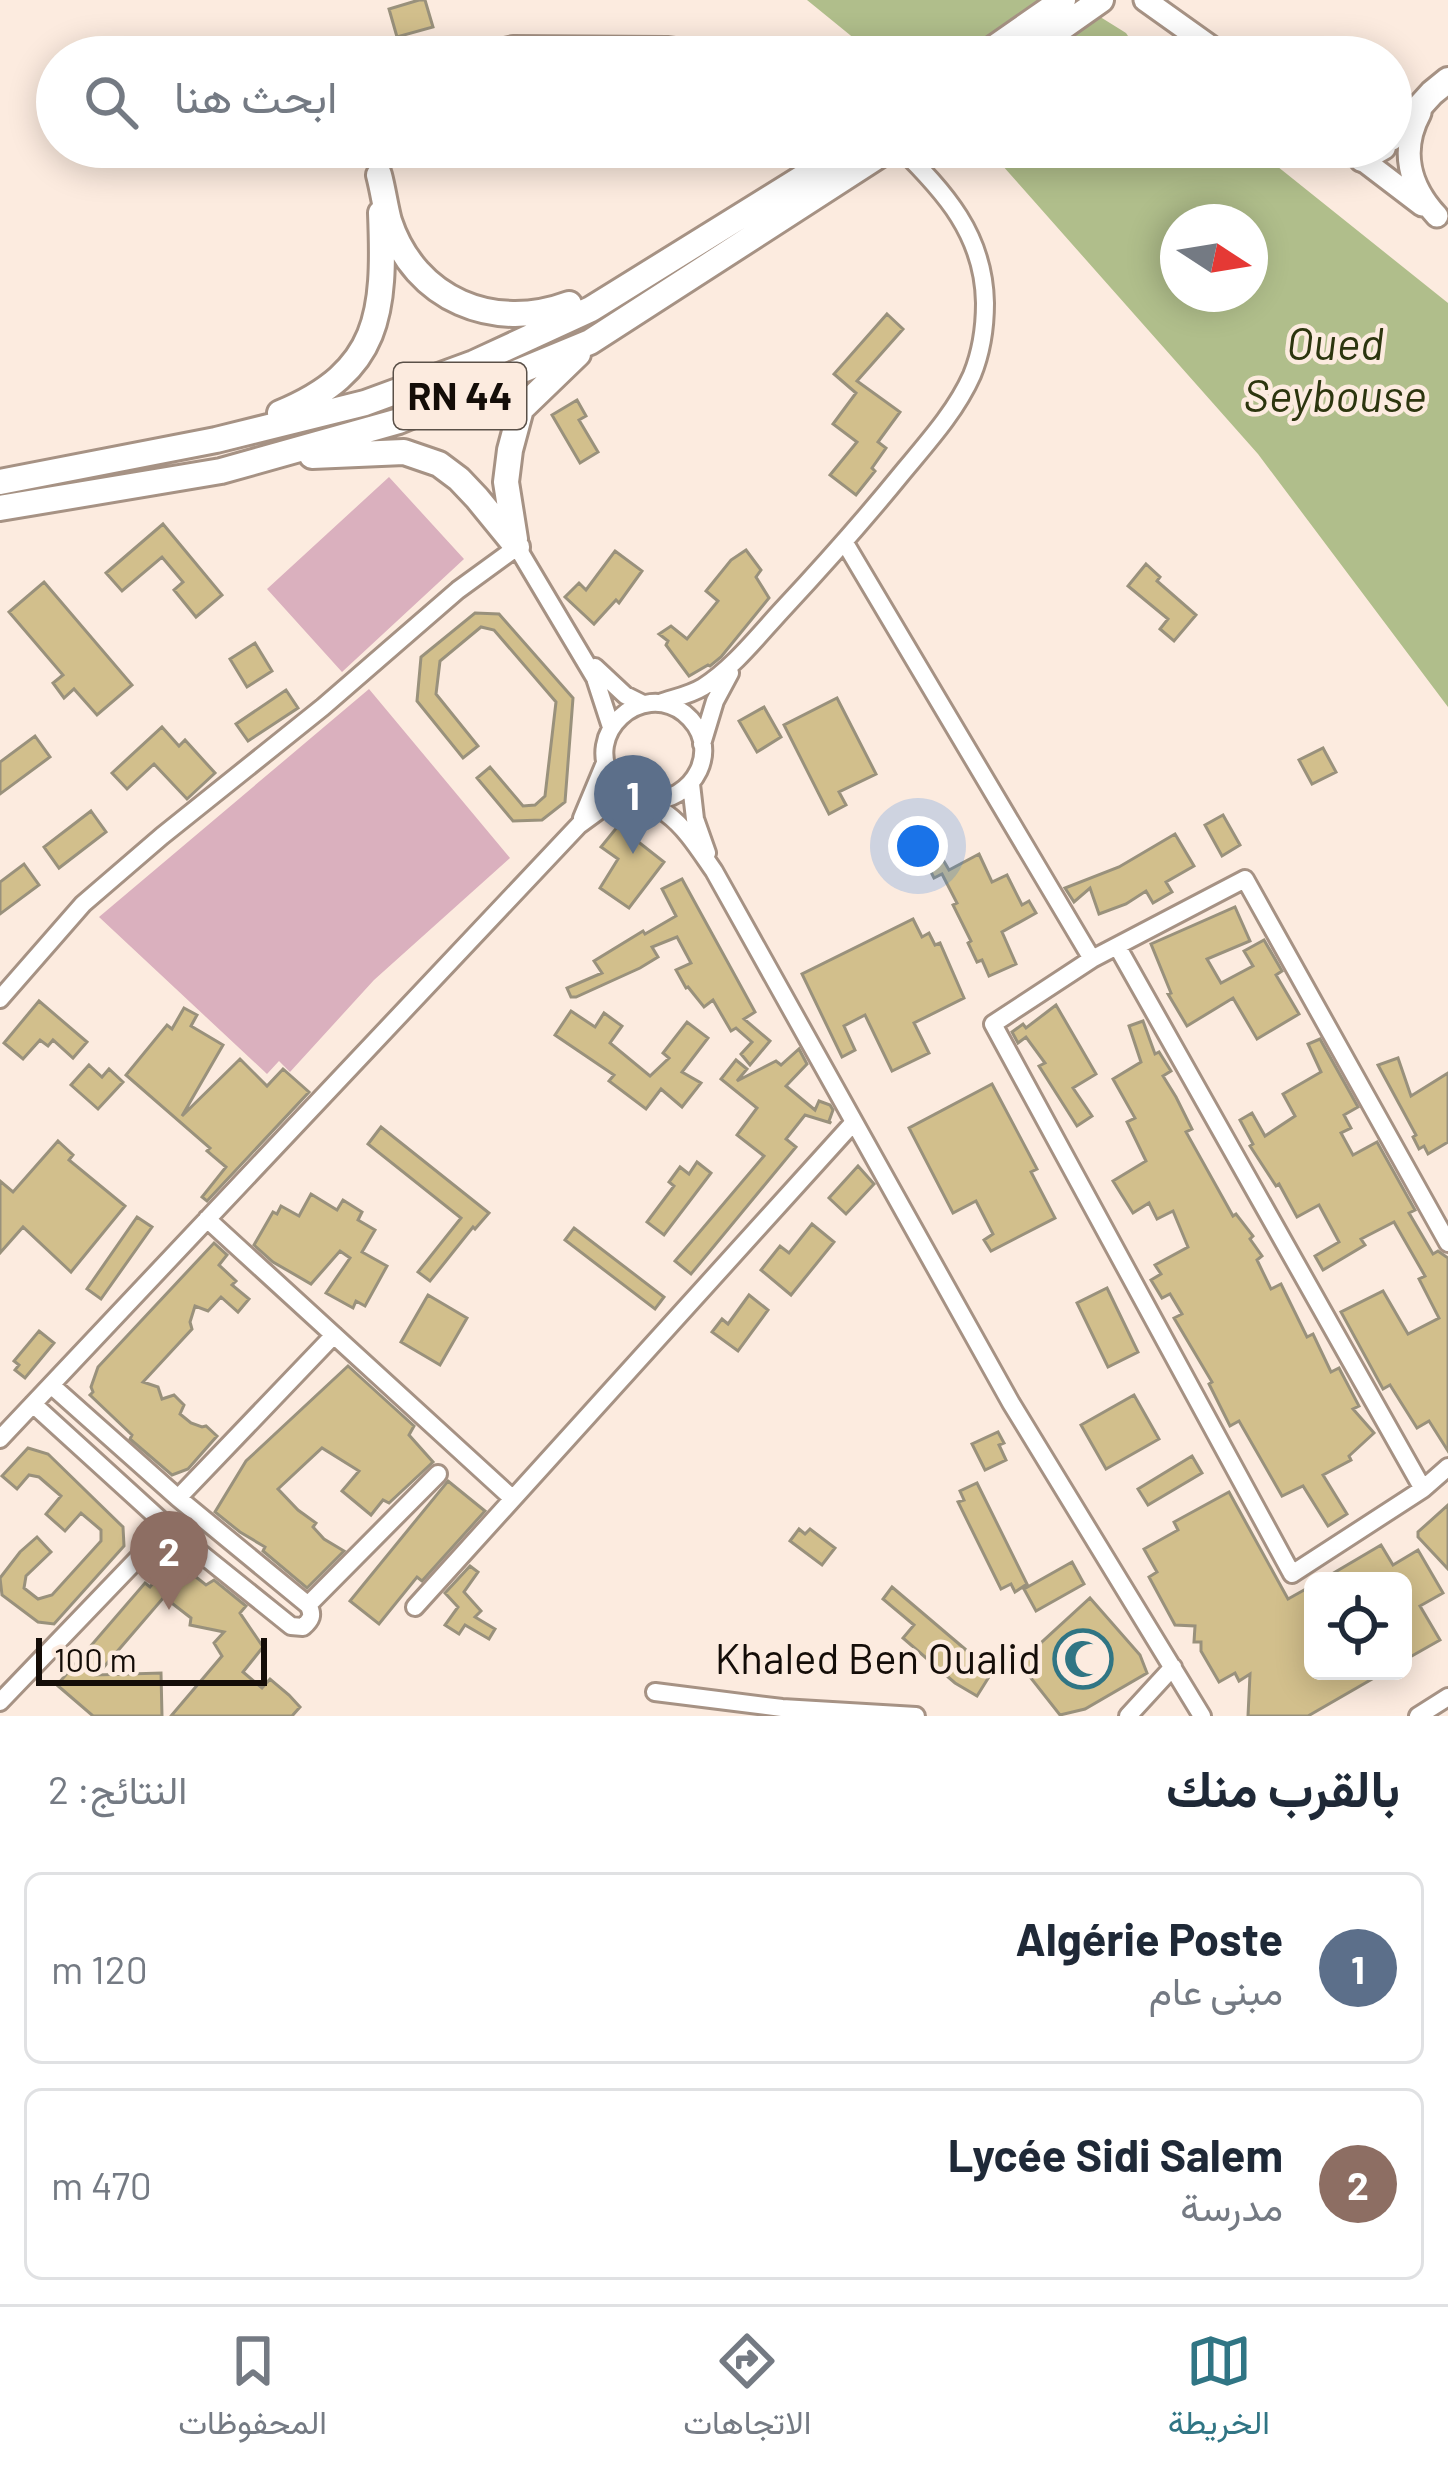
<!DOCTYPE html>
<html lang="ar">
<meta charset="utf-8">
<style>
:root{--surface:#fff;--page:#f2f2f3;--text:#1f2937;--muted:#747a83;--line:#e0e1e3;--accent:#307584}
body{margin:0;font-family:Barlow,Vazirmatn,sans-serif;background:var(--page);color:var(--text);direction:rtl}
.controls{position:absolute;right:36px;bottom:36px;display:grid;overflow:hidden;border-radius:18px;box-shadow:0 6px 30px #0003}
.controls button{width:108px;height:108px;display:grid;place-items:center;padding:0;border:0;border-bottom:3px solid var(--line);background:var(--surface);color:var(--text);font:60px sans-serif}
.compass{position:absolute;left:1160px;top:204px;width:108px;height:108px;border-radius:50%;background:var(--surface);box-shadow:0 6px 30px #0003;rotate:102deg}
.scale{position:absolute;left:36px;bottom:30px;width:231px;box-sizing:border-box;padding-left:12px;border:6px solid #140d08;border-top:0;font-size:33px;line-height:42px;white-space:nowrap;color:#140d08;-webkit-text-stroke:9px #fcebdf;paint-order:stroke}
.you{position:absolute;left:918px;top:846px;width:42px;height:42px;margin:-30px;border:9px solid #fff;border-radius:50%;background:#1a73e8;box-shadow:0 0 0 18px #1a73e833}
.badge{display:grid;place-items:center;width:78px;height:78px;border-radius:50%;background:var(--accent);color:#fff;font-size:39px;font-weight:700}
.pin{position:absolute;translate:-50% -99px;filter:drop-shadow(0 3px 6px #0008)}
.pin::after{content:'';position:absolute;top:63px;width:42px;height:36px;background:inherit;clip-path:polygon(0 0,100% 0,50% 100%)}
.list{margin:0;padding:0;list-style:none}
h2{display:flex;justify-content:space-between;align-items:center;height:156px;margin:0;padding:0 48px;font-size:51px}
h2 small{font-size:39px;font-weight:400;color:var(--muted)}
.list li{display:grid;grid-template-columns:78px 1fr auto;gap:36px;align-items:center;box-sizing:border-box;height:192px;margin:0 24px 24px;padding:0 24px;border:3px solid var(--line);border-radius:18px}
.list b{display:block;font-size:45px;white-space:nowrap}
.list p{margin:0;font-size:39px;white-space:nowrap;color:var(--muted)}
.list em{font-size:39px;font-style:normal;color:var(--muted)}
.icon{flex:none;width:66px;height:66px;fill:none;stroke:currentColor;stroke-width:2;stroke-linecap:round;stroke-linejoin:round}
.map{position:relative;flex:none;width:1448px;height:1716px;overflow:hidden;direction:ltr}
.search{position:absolute;background:var(--surface);box-shadow:0 6px 30px #0003;left:36px;right:36px;top:36px;height:132px;display:flex;align-items:center;gap:30px;box-sizing:border-box;padding:0 42px;border-radius:66px;color:var(--muted);font-size:45px}
.sheet{height:588px;background:var(--surface)}
nav{display:flex;justify-content:space-around;align-items:center;box-sizing:border-box;height:168px;border-top:3px solid var(--line);background:var(--surface);font-size:33px;color:var(--muted)}
nav a{display:grid;justify-items:center;gap:6px}
nav .on{color:var(--accent)}
.map>svg:first-child{display:block}
.green{fill:#dab0be}
.water{fill:#b0be8b;fill-rule:evenodd}
.building{fill:#d2bf8c;stroke:#99917c;stroke-width:3}
.lines{fill:none;stroke-linecap:round;stroke-linejoin:round}
.minor-casing{stroke:#a69284;stroke-width:22}
.major-casing{stroke:#a69284;stroke-width:27}
.highway-casing{stroke:#a69284;stroke-width:30}
.minor{stroke:#fff;stroke-width:16}
.major{stroke:#fff;stroke-width:21}
.highway{stroke:#fff;stroke-width:24}
.labels{text-anchor:middle;stroke-width:9;stroke-linejoin:round;paint-order:stroke}
.shield{fill:#fcebdf;stroke:#5a5048;stroke-width:3}
.shield-label{font-size:39px;font-weight:bold;fill:#140d08}
.poi-label{font-size:42px;fill:#140d08;stroke:#fcebdf;text-anchor:end}
.water-label{font-size:45px;font-style:italic;fill:#2c350e;stroke:#fcebdf}
</style>
<div class="map">
<svg width="1448" height="1716" viewBox="0 0 1448 1716">
<rect width="100%" height="100%" fill="#fcebdf"/>
<path class="green" d="M389,477L464,559L342,672L267,589Z
M369,689L510,858L374,980L290,1072L279,1061L267,1074L99,917Z"/>
<path class="water" d="M807,0H1073L1126,33L1142,57H877Z
M986,147H1253L1448,303V707L1258,454ZM1178,222H1250V294H1178Z"/>
<path class="building" d="M419,0H425L433,27L397,37L389,9Z
M887,314L903,329L857,381L900,412L878,442L886,448L872,468L875,471L856,495L830,475L857,442L833,424L856,393L834,374Z
M577,400L586,416L579,420L598,452L580,463L552,415Z
M163,524L222,595L196,617L174,590L183,582L162,557L122,591L106,573Z
M746,550L761,570L756,577L769,598L721,657L710,666L708,665L689,676L666,645L668,641L659,634L671,626L687,639L718,601L706,591L731,560Z
M615,551L642,571L619,603L616,600L594,624L565,597L579,583L586,590Z
M1146,564L1160,577L1157,581L1196,615L1174,641L1160,629L1168,619L1128,586Z
M44,582L132,685L97,715L74,689L64,698L53,683L63,675L9,612Z
M475,613L499,614L573,698L565,802L542,820L513,821L477,778L490,767L523,806L535,805L545,796L556,702L494,630L481,627L440,661L436,694L478,746L463,758L417,701L421,657Z
M255,643L272,671L247,687L230,659Z
M286,690L298,708L248,741L236,724Z
M837,698L876,774L839,792L846,805L829,814L784,725Z
M764,707L781,737L757,752L739,721Z
M162,727L179,746L185,740L215,773L187,799L154,764L127,789L112,773Z
M35,736L50,757L0,794V762Z
M1323,748L1336,772L1312,784L1299,760Z
M91,811L106,832L59,868L44,847Z
M1223,815L1240,845L1222,856L1205,825Z
M618,826L664,862L629,908L600,888L618,859L601,847Z
M1175,834L1194,866L1166,882L1172,892L1153,903L1146,891L1126,904L1099,914L1090,888L1074,902L1065,888L1119,867Z
M979,854L992,882L1007,875L1022,905L1029,901L1036,913L1002,932L1016,964L989,976L982,960L977,962L968,943L971,941L953,905L957,903L942,874L934,878L928,866L942,858L949,870Z
M24,864L39,885L0,914V882Z
M682,879L755,1012L744,1019L770,1041L750,1065L741,1054L752,1042L736,1028L731,1031L713,1000L704,1007L688,987L686,988L676,970L691,963L677,937L652,947L658,957L640,968L576,997H571L567,988L602,973L594,961L643,931L645,934L676,916L662,889Z
M1235,907L1250,941L1207,959L1221,983L1253,966L1244,951L1264,940L1282,971L1276,975L1299,1014L1257,1039L1233,998L1187,1026L1168,994L1171,993L1151,944Z
M913,919L922,937L929,933L935,945L940,943L964,998L914,1023L929,1053L892,1071L865,1015L844,1026L855,1050L842,1057L802,974Z
M39,1001L87,1042L73,1058L53,1040L48,1046L40,1040L23,1059L4,1043Z
M1056,1005L1096,1074L1073,1088L1092,1116L1077,1126L1039,1066L1045,1063L1026,1037L1018,1043L1012,1032L1023,1024L1026,1028Z
M184,1008L197,1015L191,1026L223,1045L182,1116L240,1059L267,1086L283,1069L309,1092L207,1201L202,1197L226,1167L207,1151L210,1148L126,1075L167,1025L172,1029Z
M571,1011L595,1027L604,1013L622,1026L610,1043L650,1076L669,1058L663,1053L687,1022L708,1038L682,1072L701,1083L682,1107L661,1089L646,1109L609,1081L614,1075L555,1035Z
M1143,1021L1155,1054L1159,1052L1171,1071L1163,1076L1176,1097L1192,1129L1186,1132L1233,1216L1236,1214L1253,1236L1250,1239L1262,1256L1257,1260L1271,1289L1281,1284L1307,1337L1313,1334L1331,1372L1339,1368L1359,1406L1353,1409L1374,1433L1349,1456L1351,1460L1323,1475L1347,1514L1328,1526L1303,1486L1282,1496L1239,1421L1230,1426L1209,1384L1212,1382L1174,1318L1182,1314L1170,1294L1162,1298L1151,1280L1161,1274L1155,1265L1188,1247L1173,1211L1157,1219L1149,1203L1133,1213L1113,1181L1146,1161L1127,1122L1135,1118L1113,1079L1141,1062L1129,1026Z
M1320,1039L1358,1107L1344,1115L1351,1128L1341,1133L1353,1155L1377,1142L1415,1210L1409,1213L1433,1254L1438,1251L1448,1258V1451L1429,1421L1417,1428L1390,1385L1383,1389L1341,1312L1383,1291L1408,1334L1439,1318L1419,1279L1425,1276L1394,1222L1361,1239L1365,1245L1323,1270L1315,1256L1339,1242L1319,1205L1297,1217L1279,1184L1276,1186L1250,1146L1253,1144L1240,1120L1252,1113L1265,1136L1295,1116L1283,1094L1321,1072L1308,1044Z
M799,1049L807,1064L786,1086L815,1110L819,1101L830,1105L833,1110L829,1121L831,1123L805,1115L786,1139L796,1147L691,1274L675,1261L764,1156L737,1135L757,1108L721,1079L736,1060L747,1069L737,1081L776,1061L781,1065Z
M1398,1058L1411,1096L1448,1073V1142L1428,1154L1424,1146L1419,1149L1413,1137L1416,1135L1378,1065Z
M89,1065L102,1077L109,1069L123,1082L98,1109L71,1085Z
M992,1084L1037,1169L1031,1172L1055,1218L991,1251L984,1240L993,1234L976,1201L953,1213L909,1128Z
M381,1127L489,1213L475,1229L473,1227L430,1281L418,1272L461,1218L368,1144Z
M58,1141L73,1155L69,1160L125,1206L71,1272L23,1227L0,1253V1181L13,1192Z
M697,1162L711,1173L664,1235L647,1222L674,1186L669,1182L680,1167L689,1174Z
M858,1166L874,1184L846,1214L829,1198Z
M311,1194L337,1210L343,1200L362,1212L358,1220L375,1230L362,1252L387,1266L365,1306L356,1301L353,1308L326,1293L350,1258L340,1251L311,1284L273,1262L254,1245L273,1212L277,1214L281,1206L299,1216Z
M137,1217L152,1227L101,1299L87,1289Z
M812,1224L834,1242L791,1295L761,1270L780,1246L789,1253Z
M574,1228L664,1297L655,1309L565,1240Z
M214,1243L227,1255L219,1265L236,1281L232,1285L249,1299L238,1312L221,1297L208,1311L195,1306L190,1322L192,1329L143,1382L158,1387L162,1399L174,1395L184,1405L180,1414L191,1423L202,1427L206,1426L217,1436L188,1469L172,1475L130,1439L132,1435L90,1395L93,1392L91,1387L98,1367Z
M1107,1288L1138,1352L1108,1367L1077,1303Z
M428,1295L467,1318L440,1365L401,1342Z
M749,1295L768,1310L738,1351L712,1332L722,1319L728,1324Z
M39,1331L54,1343L25,1378L15,1370L19,1365L14,1361Z
M348,1366L414,1426L409,1435L433,1462L389,1503L383,1500L371,1515L342,1491L359,1471L322,1448L278,1489L298,1510L316,1523L313,1527L324,1539L344,1551L307,1588L263,1551L265,1547L240,1532L215,1512L246,1461Z
M1134,1395L1159,1439L1106,1469L1081,1425Z
M998,1432L1004,1443L999,1445L1006,1460L985,1470L972,1444Z
M28,1448L48,1454L123,1527L124,1546L54,1624L38,1622L2,1595L0,1578L20,1552L37,1537L51,1552L26,1576L24,1588L38,1599L52,1595L101,1541V1530L81,1513L65,1531L46,1514L61,1496L39,1477L29,1475L17,1489L2,1476Z
M1192,1456L1202,1473L1148,1505L1138,1489Z
M448,1481L485,1511L422,1581L417,1577L379,1624L350,1601Z
M977,1483L1027,1584L1015,1592L1011,1584L1001,1589L958,1502L964,1500L960,1491Z
M1229,1492L1288,1599L1313,1585V1671H1386L1308,1716H1248L1250,1674L1239,1681L1235,1673L1219,1682L1201,1651V1642H1194L1195,1626L1175,1625L1149,1577L1157,1572L1144,1549L1178,1530L1174,1522Z
M1448,1505V1569L1418,1537V1532Z
M799,1529L805,1534L810,1529L835,1548L822,1565L790,1541Z
M1381,1545L1393,1565L1418,1550L1443,1593L1420,1606L1440,1640L1403,1661V1581H1320Z
M1072,1562L1084,1584L1036,1611L1024,1589Z
M170,1563L184,1574L187,1570L206,1585L214,1580L246,1606L240,1613L263,1647L243,1672L262,1688L270,1679L289,1695L300,1707L292,1716H171L222,1656L214,1643L224,1632L190,1625L191,1618L164,1597L97,1675L161,1673L162,1716H93L57,1685L145,1583L150,1587Z
M470,1566L478,1572L464,1592L481,1611L475,1617L495,1629L489,1639L465,1625L459,1634L445,1625L458,1607L445,1593Z
M892,1587L972,1655L970,1659L992,1672L977,1696L955,1683L903,1638L914,1625L883,1599Z
M1090,1598L1140,1655L1147,1673L1085,1709L1060,1715L1019,1663Z"/>
<g class="lines">
<g class="minor-casing">
<path id="minor" d="M460,57L513,45L667,46L749,57
M379,175L387,147
M845,543L1092,959
M595,667L625,695L643,704
M660,703C674,698 690,695 703,687C733,668 758,636 782,610C824,565 864,520 903,472C928,442 956,411 972,375C981,353 985,326 985,303C984,235 945,192 899,147
M702,744L715,701L730,673
M691,784L695,819L707,853
M645,801C695,804 725,746 684,713C641,680 582,734 613,780C625,799 649,800 667,814C686,828 700,851 714,871L1011,1403L1202,1716
M582,818L605,763
M1117,946L1423,1489
M0,999L83,904L162,836L323,707L458,590L517,547L595,678L611,727
M207,1219L512,1498
M1448,1243L1245,879L1092,959L993,1024L1292,1574L1423,1489L1448,1467
M33,1404L168,1527L291,1626L303,1627C311,1620 314,1615 308,1605L178,1498L51,1385
M0,1439L579,825L605,806L636,799
M178,1498L334,1335
M308,1605L438,1474
M415,1607L854,1122
M655,1692L782,1708L916,1716
M0,1702L168,1527
M1128,1716L1173,1667
M1418,1716L1448,1697"/>
</g>
<g class="major-casing">
<path id="major" d="M1145,0L1225,57
M1420,113C1400,150 1409,186 1437,216
M1346,147L1422,205"/>
</g>
<g class="highway-casing">
<path id="highway" d="M981,57L1063,0
M1020,57L1101,0
M1391,138L1432,93L1448,80
M1362,159L1383,147
M379,175C383,190 385,206 389,221C415,300 494,332 569,304
M280,413C381,371 385,313 381,213
M312,456L404,452L439,464L459,479L477,498L517,547
M0,482L216,440L365,403L474,363L591,309L852,147
M0,508L221,471L399,421L590,342L892,147
M515,539L506,482L510,450L521,409L578,354"/>
</g>
<use href="#minor" class="minor"/>
<use href="#major" class="major"/>
<use href="#highway" class="highway"/>
</g>
<defs>
<g id="mosque-ring" transform="scale(3)"><circle r="9.5" fill="#fcebdf" stroke="#307584" stroke-width="1.5"/><path d="M3.5-4.9A6 6 0 1 0 3.5 4.9A5 5 0 1 1 3.5-4.9Z" fill="#307584"/></g>
</defs>
<g fill-rule="evenodd">
<use href="#mosque-ring" x="1083" y="1659"/>
</g>
<g class="labels">
<rect class="shield" x="394" y="363" width="132" height="66" rx="9"/>
<g class="shield-label">
<text x="460" y="410">RN 44</text>
</g>
<g class="poi-label">
<text x="1041" y="1674">Khaled Ben Oualid</text>
</g>
<g class="water-label">
<text x="1335" y="360">Oued<tspan x="1335" dy="52">Seybouse</tspan></text>
</g>
</g>
</svg>
<div class="controls">
<button><svg class="icon" aria-label="locate" viewBox="0 0 24 24"><circle cx="12" cy="12" r="6"/><path d="M12 2v4M12 18v4M2 12h4M18 12h4"/></svg></button>
</div>
<svg class="compass" viewBox="-18 -18 36 36"><path d="M0-13l5 13h-10z" fill="#e53935"/><path d="M0 13l5-13h-10z" fill="#747a83"/></svg>
<div class="scale">100 m</div>
<div class="you"></div>
<div class="pin badge" style="left:633px;top:854px;background:#5c6f8a">1</div>
<div class="pin badge" style="left:169px;top:1610px;background:#8d6e63">2</div>
<div class="search"><svg class="icon" aria-label="search" viewBox="0 0 24 24"><circle cx="10" cy="10" r="6"/><path d="M15 15l6 6"/></svg>ابحث هنا</div>
</div>
<section class="sheet">
<h2>بالقرب منك<small>النتائج: 2</small></h2>
<ul class="list">
<li><span class="badge" style="background:#5c6f8a">1</span><div><b>Algérie Poste</b><p>مبنى عام</p></div><em>120 m</em></li>
<li><span class="badge" style="background:#8d6e63">2</span><div><b>Lycée Sidi Salem</b><p>مدرسة</p></div><em>470 m</em></li>
</ul>
</section>
<nav>
<a class="on"><svg class="icon" aria-label="map" viewBox="0 0 24 24"><path d="M3 6l6-2 6 2 6-2v14l-6 2-6-2-6 2zM9 4v14M15 6v14"/></svg>الخريطة</a>
<a><svg class="icon" aria-label="directions" viewBox="0 0 24 24"><path d="M12 3l9 9-9 9-9-9zM9 14v-3h6M13 9l2 2-2 2"/></svg>الاتجاهات</a>
<a><svg class="icon" aria-label="saved" viewBox="0 0 24 24"><path d="M7 4h10v16l-5-4-5 4z"/></svg>المحفوظات</a>
</nav>
